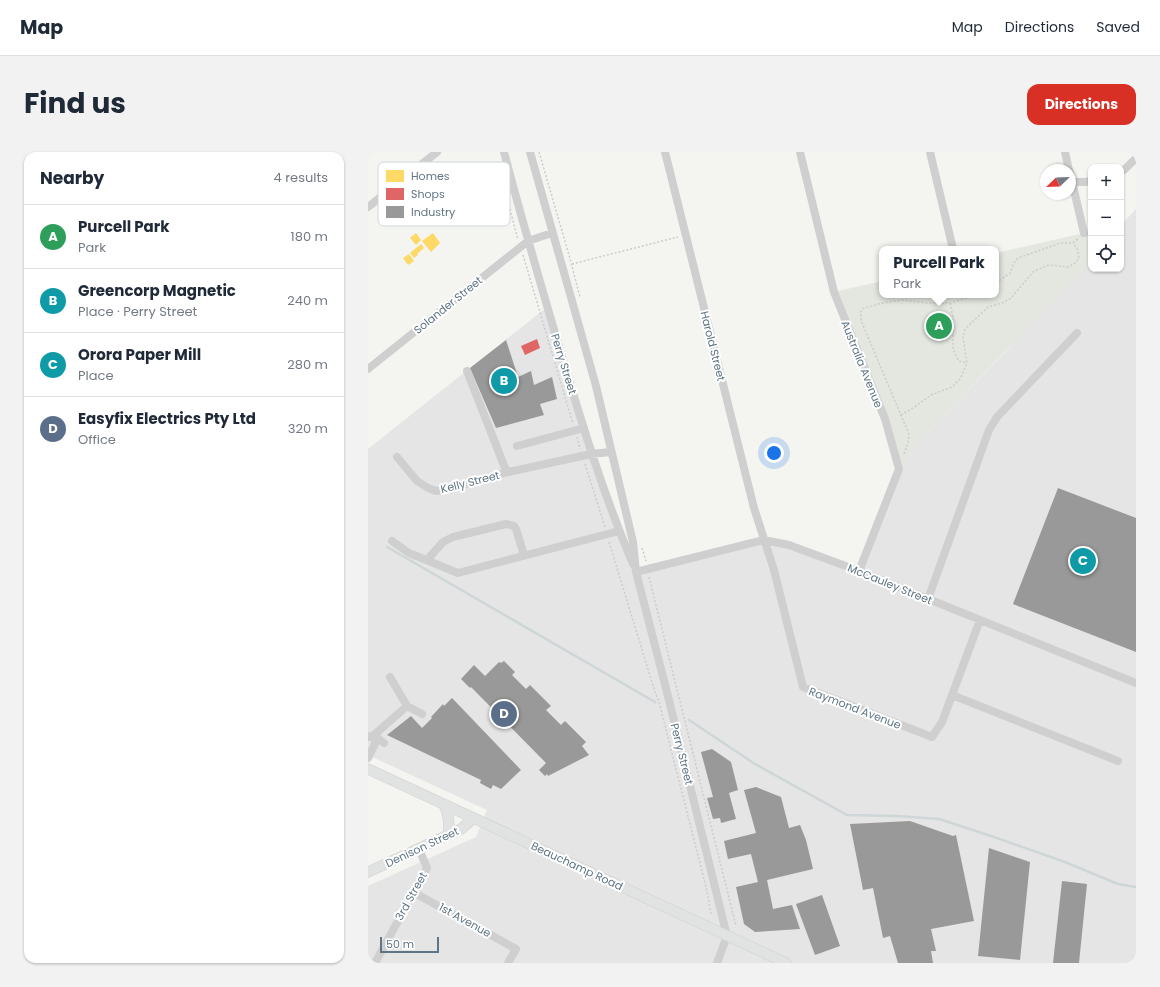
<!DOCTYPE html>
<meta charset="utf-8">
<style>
:root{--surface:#fff;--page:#f2f2f3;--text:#1f2937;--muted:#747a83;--line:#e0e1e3;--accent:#d93025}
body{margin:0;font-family:Poppins,sans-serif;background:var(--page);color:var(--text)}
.controls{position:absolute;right:12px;top:12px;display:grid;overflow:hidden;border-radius:8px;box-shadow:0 1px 3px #0004}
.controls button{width:36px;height:36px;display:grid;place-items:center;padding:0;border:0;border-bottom:1px solid var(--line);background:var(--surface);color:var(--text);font:20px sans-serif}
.compass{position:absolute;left:672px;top:12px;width:36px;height:36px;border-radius:50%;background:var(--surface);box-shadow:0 1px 3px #0004;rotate:247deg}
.scale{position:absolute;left:12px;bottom:10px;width:59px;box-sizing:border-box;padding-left:4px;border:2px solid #607584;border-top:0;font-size:11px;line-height:14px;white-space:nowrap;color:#607584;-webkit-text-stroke:3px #fff;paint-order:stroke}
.you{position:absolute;left:406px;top:301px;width:14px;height:14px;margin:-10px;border:3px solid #fff;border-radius:50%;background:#1a73e8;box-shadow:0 0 0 6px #1a73e833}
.badge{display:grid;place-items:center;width:26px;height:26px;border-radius:50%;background:var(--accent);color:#fff;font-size:13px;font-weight:700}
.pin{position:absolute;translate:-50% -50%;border:2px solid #fff;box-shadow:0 1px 4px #0006}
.popup{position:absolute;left:511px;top:94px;width:120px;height:52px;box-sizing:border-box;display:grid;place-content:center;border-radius:8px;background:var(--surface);filter:drop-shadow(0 1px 3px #0005);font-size:13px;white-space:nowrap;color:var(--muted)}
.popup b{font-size:15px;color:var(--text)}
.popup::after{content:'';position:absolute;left:50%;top:100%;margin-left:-8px;border:8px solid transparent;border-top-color:var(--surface)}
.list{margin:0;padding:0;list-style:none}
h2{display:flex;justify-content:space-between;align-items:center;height:52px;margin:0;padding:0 16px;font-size:17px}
h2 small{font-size:13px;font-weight:400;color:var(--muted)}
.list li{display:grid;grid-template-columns:26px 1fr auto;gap:12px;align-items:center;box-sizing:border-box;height:64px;padding:0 16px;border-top:1px solid var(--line)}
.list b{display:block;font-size:15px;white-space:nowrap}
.list p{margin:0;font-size:13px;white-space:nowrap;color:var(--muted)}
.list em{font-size:13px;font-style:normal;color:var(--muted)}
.icon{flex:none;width:22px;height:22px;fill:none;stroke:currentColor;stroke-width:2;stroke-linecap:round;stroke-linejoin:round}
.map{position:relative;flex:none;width:768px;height:811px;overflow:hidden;border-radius:12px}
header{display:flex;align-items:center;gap:24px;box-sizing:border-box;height:56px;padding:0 20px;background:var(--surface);border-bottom:1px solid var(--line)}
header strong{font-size:19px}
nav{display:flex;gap:22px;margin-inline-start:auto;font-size:14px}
.intro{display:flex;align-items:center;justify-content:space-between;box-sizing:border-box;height:96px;padding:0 24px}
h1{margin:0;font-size:28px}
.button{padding:10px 18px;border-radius:12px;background:var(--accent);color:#fff;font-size:14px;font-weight:700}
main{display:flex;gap:24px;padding:0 24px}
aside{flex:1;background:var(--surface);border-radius:12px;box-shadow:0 1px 3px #0004}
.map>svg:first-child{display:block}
.built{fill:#e4e5e4}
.green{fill:#e3e7df}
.homes{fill:#ffd966}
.shops{fill:#e06666}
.industry{fill:#999}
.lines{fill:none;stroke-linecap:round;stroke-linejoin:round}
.stream{stroke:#ced6d8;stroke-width:2.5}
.major-casing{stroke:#cfd0d0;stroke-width:11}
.path{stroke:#cbcccc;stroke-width:1.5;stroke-dasharray:2 2;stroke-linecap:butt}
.minor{stroke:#cfcfd0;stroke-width:8}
.major{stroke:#e1e2e2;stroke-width:10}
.labels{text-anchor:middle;stroke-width:4;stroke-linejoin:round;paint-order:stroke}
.street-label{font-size:11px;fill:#607584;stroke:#fff}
.key{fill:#fff;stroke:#cfd6da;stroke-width:1}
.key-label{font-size:11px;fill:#607584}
</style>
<header>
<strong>Map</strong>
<nav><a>Map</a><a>Directions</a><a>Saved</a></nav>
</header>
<div class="intro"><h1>Find us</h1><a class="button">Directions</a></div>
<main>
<aside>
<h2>Nearby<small>4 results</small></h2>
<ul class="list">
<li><span class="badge" style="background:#2e9e5b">A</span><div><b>Purcell Park</b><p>Park</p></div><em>180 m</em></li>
<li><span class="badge" style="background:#0f9aa8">B</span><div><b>Greencorp Magnetic</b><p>Place · Perry Street</p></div><em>240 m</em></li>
<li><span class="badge" style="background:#0f9aa8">C</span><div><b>Orora Paper Mill</b><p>Place</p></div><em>280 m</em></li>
<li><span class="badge" style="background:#5c6f8a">D</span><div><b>Easyfix Electrics Pty Ltd</b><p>Office</p></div><em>320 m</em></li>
</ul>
</aside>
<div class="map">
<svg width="768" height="811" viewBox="0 0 768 811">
<rect width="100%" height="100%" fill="#f4f4f1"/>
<path class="built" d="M768,57V811H0V734L108,685L119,658L0,603V297L179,155L223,302L268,420L396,388L490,419L531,317L554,286L643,194L650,178L723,103V117H753V73Z"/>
<path class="green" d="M716,81L723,83V110L554,286L531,317L517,267L466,140L514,129V143H628V101Z"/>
<path class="homes" d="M48,81L53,88L48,93L42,86Z
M65,81L72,91L63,100L54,89Z
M53,92L56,96L49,102L50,103L46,106L42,101Z
M41,102L46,109L40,113L35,106Z"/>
<path class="shops" d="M169,187L172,196L157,203L153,194Z"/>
<path class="industry" d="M138,188L150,225L163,219L166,233L184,225L189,247L172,252L176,263L128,276L102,216Z
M690,336L768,366V500L645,452Z
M136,509L147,520L144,523L158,537L162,533L183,554L178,558L193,573L197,569L218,590L214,594L221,603L180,624L179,622L177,624L171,618L178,611L103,535L102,536L93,527L106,513L117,524L131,510L133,511Z
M84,546L153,618L133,637L125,633L123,637L112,631L113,628L19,583L43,564L54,576L64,566L63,565L75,552L76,554Z
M344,597L363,610L370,638L361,641L368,667L353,671L352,666L345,667L339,646L345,645L333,600Z
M388,635L413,645L421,676L432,673L438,688L445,717L399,728L405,757L424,753L432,777L387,780L376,772L368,735L390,730L383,702L360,707L356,689L388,681L376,638Z
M542,669L585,684L588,683L606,769L563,777L568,799H563L565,811H530L522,784L515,786L505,736L495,738L482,672Z
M621,696L662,710L652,808L610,804Z
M694,729L719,732L711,811H685Z
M454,743L472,794L447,803L428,752Z"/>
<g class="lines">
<path class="stream" d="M19,395L287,550
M321,568L387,612L479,663L529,664L571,667L623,684L697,710L750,732L768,735"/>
<g class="major-casing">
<path id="major" d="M0,617L418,811
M76,653C81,663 82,672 80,683
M0,720L93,677L106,666"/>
</g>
<path class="path" d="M171,0L201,103L212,145
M142,57L150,88
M155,103L205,272
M204,112L310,85
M628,131L642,121L646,111L650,106L693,91H705L711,86
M582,151L585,165V196L588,204L591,209L599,211
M533,263L548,254L563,243L584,235L592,227L599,211L595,185L597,177L620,155L634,151L643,146L666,119L681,113L700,115L707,111L711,106L710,98L705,91
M209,285L212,297
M536,302L540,291L541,282L497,178C494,171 492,165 493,159L496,156L515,151L534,148L559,151H582L608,143
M217,312L237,375
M241,390L287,540L291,550L339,739L343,762
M274,396L278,409
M281,425L368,774"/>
<path class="minor" d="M136,0C154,69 174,137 194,205C215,275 236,344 265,412
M162,0L228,234L265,390L268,420L301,548L359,784L349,811
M297,0L386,356L406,418L435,535L564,585L574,570L612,468
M432,0L466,140L517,267L531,317L491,419
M562,0L585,97
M697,0L701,18
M753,19L756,18L768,6
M702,21L716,81
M704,30H717L723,29
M0,55L69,0
M0,217L160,89L184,81
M99,219L137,316L140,320
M149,294L216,276
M29,305L49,329L60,336L68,339L88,335L140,320L223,302L243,300
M24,389L41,401L90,421L251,379
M59,408L75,390L85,385L138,372L146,374L148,377L156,403
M268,420L396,388L421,393L491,419L768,531
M560,447L621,278L629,265L709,181
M22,525L39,554
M584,543L750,609
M6,583L16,591
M0,585L6,583L39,554L54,562
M0,606L7,592L6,583
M45,740L148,797L140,811
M7,811L59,716L51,697"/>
<use href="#major" class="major"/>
</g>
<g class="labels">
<g class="street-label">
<text transform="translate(80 153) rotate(-39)" y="4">Solander Street</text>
<text transform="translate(345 194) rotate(76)" y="4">Harold Street</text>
<text transform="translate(196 212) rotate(73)" y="4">Perry Street</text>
<text transform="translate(494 212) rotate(68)" y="4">Australia Avenue</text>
<text transform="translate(102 330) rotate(-14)" y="4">Kelly Street</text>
<text transform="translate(522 432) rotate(22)" y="4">McCauley Street</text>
<text transform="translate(487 556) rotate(21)" y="4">Raymond Avenue</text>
<text transform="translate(314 602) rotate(76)" y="4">Perry Street</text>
<text transform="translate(54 695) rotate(-25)" y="4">Denison Street</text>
<text transform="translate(209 714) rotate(25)" y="4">Beauchamp Road</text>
<text transform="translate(43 744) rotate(-61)" y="4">3rd Street</text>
<text transform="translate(97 768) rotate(29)" y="4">1st Avenue</text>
</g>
</g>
<rect x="10" y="10" width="132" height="64" rx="6" class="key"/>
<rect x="18" y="18" width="18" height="12" fill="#ffd966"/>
<rect x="18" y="36" width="18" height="12" fill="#e06666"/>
<rect x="18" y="54" width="18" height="12" fill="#999"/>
<g class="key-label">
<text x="43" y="28">Homes</text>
<text x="43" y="46">Shops</text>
<text x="43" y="64">Industry</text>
</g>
</svg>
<div class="controls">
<button>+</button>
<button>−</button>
<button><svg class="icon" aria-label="locate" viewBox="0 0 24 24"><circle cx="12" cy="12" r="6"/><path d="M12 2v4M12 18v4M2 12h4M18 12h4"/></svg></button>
</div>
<svg class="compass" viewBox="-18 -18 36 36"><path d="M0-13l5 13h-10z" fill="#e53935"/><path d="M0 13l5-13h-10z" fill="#747a83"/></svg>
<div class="scale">50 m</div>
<div class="you"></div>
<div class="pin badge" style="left:571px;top:174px;background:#2e9e5b">A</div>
<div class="popup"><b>Purcell Park</b>Park</div>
<div class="pin badge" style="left:136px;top:229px;background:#0f9aa8">B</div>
<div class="pin badge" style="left:715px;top:409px;background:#0f9aa8">C</div>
<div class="pin badge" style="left:136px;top:562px;background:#5c6f8a">D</div>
</div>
</main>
